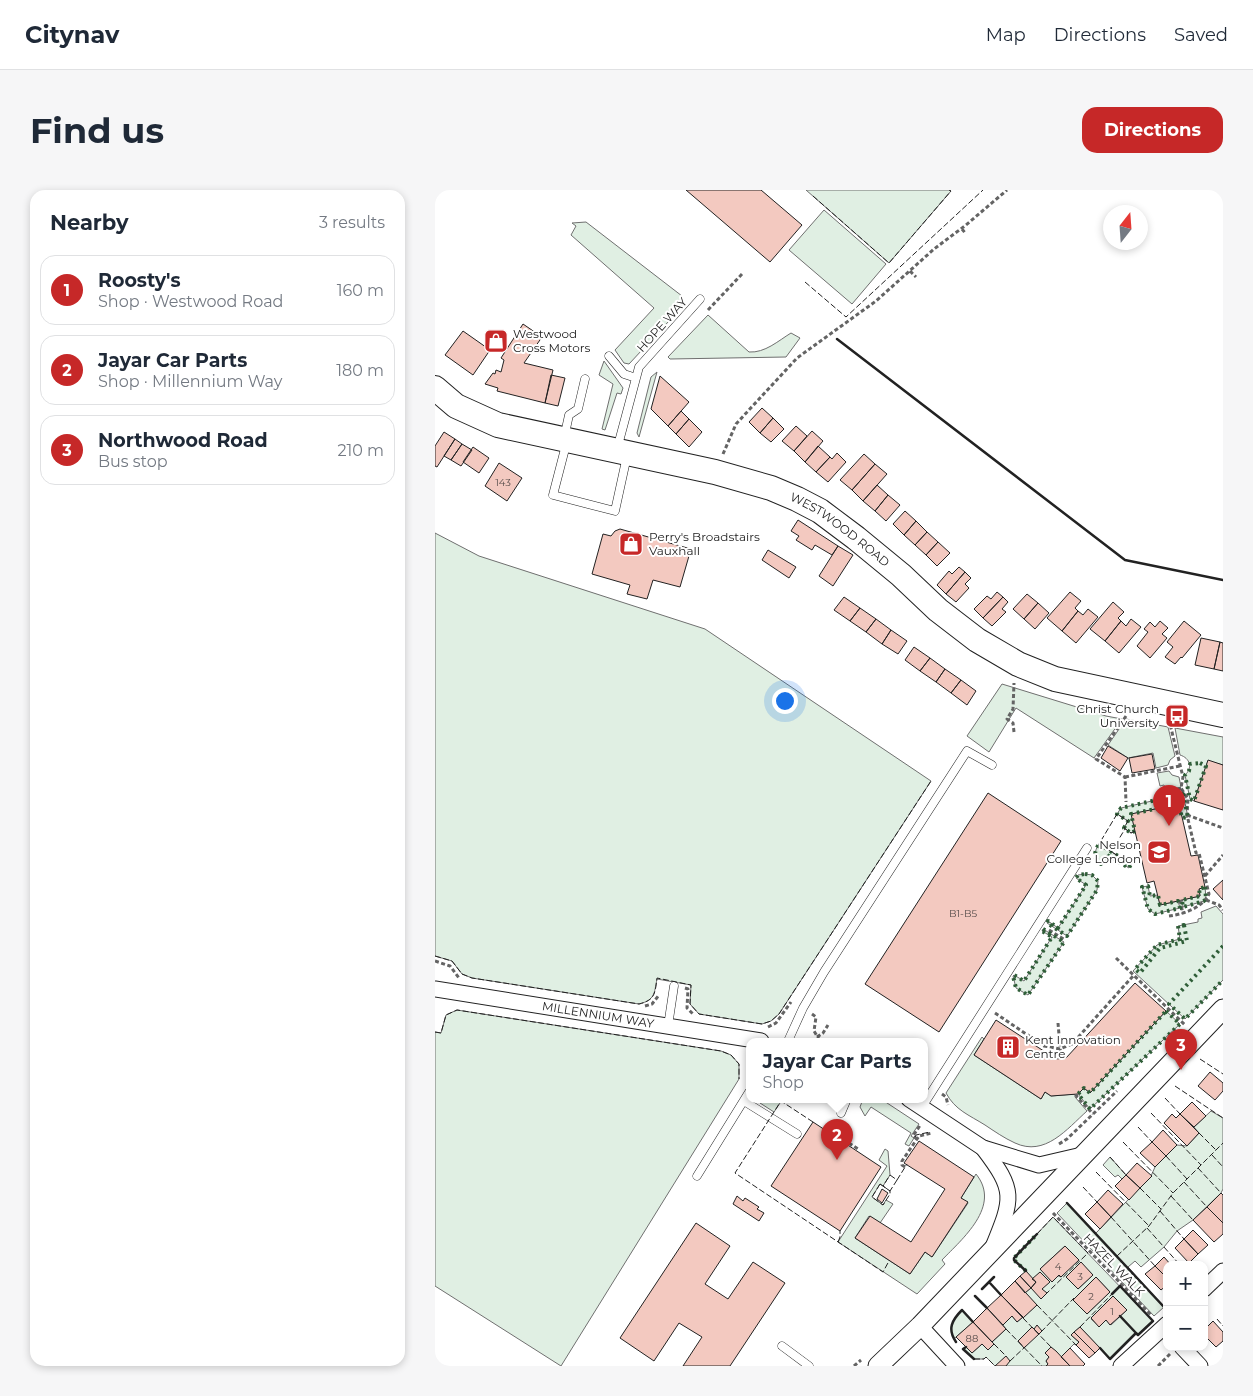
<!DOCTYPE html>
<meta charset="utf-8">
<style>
:root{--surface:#fff;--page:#f6f6f7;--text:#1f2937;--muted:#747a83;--line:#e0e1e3;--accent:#c62828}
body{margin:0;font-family:Montserrat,sans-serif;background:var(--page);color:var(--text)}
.controls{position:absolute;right:15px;bottom:15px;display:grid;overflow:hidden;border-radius:10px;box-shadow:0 2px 8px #0003}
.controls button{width:45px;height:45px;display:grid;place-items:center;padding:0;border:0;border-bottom:1px solid var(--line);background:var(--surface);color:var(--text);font:25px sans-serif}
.compass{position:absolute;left:668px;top:15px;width:45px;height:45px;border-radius:50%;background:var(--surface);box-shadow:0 2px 8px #0003;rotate:17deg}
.you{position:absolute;left:349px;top:510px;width:18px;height:18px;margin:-12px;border:4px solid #fff;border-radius:50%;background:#1a73e8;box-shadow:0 0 0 8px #1a73e833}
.badge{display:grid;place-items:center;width:32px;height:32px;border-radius:50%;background:var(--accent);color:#fff;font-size:16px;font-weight:700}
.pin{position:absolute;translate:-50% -41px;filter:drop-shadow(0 1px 2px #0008)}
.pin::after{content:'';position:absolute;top:26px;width:18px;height:15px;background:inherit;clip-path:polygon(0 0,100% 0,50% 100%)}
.popup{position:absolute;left:311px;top:848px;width:182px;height:65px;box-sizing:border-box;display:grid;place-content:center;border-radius:10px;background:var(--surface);filter:drop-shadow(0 1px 4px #0005);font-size:16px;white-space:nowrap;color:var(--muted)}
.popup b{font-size:19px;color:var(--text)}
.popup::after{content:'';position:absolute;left:50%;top:100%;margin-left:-10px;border:10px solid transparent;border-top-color:var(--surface)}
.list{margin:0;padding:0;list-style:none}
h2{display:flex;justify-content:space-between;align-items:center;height:65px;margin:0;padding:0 20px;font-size:21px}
h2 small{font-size:16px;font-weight:400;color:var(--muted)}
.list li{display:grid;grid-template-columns:32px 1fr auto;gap:15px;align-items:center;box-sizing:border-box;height:70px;margin:0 10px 10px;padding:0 10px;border:1px solid var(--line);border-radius:15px}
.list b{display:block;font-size:19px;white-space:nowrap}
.list p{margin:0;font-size:16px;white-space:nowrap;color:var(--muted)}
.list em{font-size:16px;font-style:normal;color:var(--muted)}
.map{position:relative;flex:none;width:788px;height:1176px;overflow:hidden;border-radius:15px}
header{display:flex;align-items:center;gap:30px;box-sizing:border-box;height:70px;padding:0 25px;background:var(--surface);border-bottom:1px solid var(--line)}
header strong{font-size:24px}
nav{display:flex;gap:28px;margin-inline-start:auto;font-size:18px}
.intro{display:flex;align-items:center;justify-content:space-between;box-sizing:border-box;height:120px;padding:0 30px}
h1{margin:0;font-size:35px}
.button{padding:12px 22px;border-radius:15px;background:var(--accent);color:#fff;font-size:18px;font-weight:700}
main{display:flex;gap:30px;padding:0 30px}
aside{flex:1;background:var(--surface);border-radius:15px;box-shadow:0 2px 8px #0003}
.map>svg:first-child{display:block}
.green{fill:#e0efe3;stroke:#6f6f6f;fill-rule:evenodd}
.building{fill:#f3c9c0;stroke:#222}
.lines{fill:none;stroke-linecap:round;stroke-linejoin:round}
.service-casing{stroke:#222;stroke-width:9}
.minor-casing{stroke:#222;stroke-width:17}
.tertiary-casing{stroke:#222;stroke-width:21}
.primary-casing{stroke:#222;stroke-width:26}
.path{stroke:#646464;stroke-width:3;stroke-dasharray:4 2.5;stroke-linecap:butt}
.service{stroke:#fff;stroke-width:8}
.minor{stroke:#fff;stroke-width:15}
.tertiary{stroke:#fff;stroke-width:19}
.primary{stroke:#fff;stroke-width:24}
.hedge{stroke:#2f5e38;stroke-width:4;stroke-dasharray:2.5 4;stroke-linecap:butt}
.fence{stroke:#222;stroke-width:1;stroke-dasharray:6 2.5;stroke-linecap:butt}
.wall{stroke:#222;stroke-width:2.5}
.labels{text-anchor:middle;stroke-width:4;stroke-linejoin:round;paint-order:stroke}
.number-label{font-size:10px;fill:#564c4a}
.street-label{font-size:12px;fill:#222;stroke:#fff}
.poi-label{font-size:12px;fill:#222;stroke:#fff;text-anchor:start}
</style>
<header>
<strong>Citynav</strong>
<nav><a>Map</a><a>Directions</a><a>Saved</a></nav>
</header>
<div class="intro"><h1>Find us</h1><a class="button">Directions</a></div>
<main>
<aside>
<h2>Nearby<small>3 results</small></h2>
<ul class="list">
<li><span class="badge">1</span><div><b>Roosty's</b><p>Shop · Westwood Road</p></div><em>160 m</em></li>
<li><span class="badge">2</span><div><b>Jayar Car Parts</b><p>Shop · Millennium Way</p></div><em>180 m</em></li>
<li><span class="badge">3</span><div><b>Northwood Road</b><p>Bus stop</p></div><em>210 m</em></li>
</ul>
</aside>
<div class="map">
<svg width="788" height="1176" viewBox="0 0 788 1176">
<rect width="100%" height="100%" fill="#fff"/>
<path class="green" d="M371,0H514L516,1L454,73Z
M389,20L451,74L417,114L354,60Z
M151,32L247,106V117L194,174L189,173L180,160L219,118L136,45L141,36L137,33Z
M273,125L314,162C330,163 343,151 356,143L365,148L351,167L235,169L233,167Z
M169,171L188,198L186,204L182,203L170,240L167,239L178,194L164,185Z
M222,182L204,247L202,243L216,187Z
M0,343L44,366L270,439L496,591L344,824L336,831L327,834L264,824L255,814L256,795L222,789C219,804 220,810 204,814L37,788L27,784L17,771L0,766Z
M567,494L671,526L687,529L659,568L581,518L554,562L532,546Z
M691,529L733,537L740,566L735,570L733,575L721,578L718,563L693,568L673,555Z
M740,538L788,547V575L773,571L759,611L755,609L750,585C758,578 755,568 745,565Z
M734,581L737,585L744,587L746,597L731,601L729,595L725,596L722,583Z
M748,604L753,627L747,628L744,614L697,624L700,641L696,643L689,638L693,631L682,624L686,618Z
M664,654L696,674L694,678L672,665L666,674C658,668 659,662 664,654Z
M650,684L657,685L663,691L662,700L632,746L612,733L613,731L623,738L651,695L641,688L643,685Z
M713,696L715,706L723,705L725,715L743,711L745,718L720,724L713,719L707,697Z
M770,697L771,708L769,711L748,717L747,710L765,706L764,699Z
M781,716L788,724V790L750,829L698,781L722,755L745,749L743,736L763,732V729L767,728L766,722Z
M608,739L629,752L593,805L581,798L578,786L579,785L589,791L617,747L607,741Z
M22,820L286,861L296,865L304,874V889L126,1176L0,1096V842L6,843L11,825Z
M731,821L745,834L655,919L643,904L649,898L655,903Z
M547,847L549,849L539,865L606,909L610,902L616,906L640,904V907L652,921C632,939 610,967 580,953C569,948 559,941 550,935C534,925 520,920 511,903Z
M328,909H345L347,910L339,922L325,913Z
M428,909H446L484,934L476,946L479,948L474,956L470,954L476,943L436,917L430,926L425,917Z
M776,921L788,928V999L786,1003L758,1030L742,1041L729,1057L706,1077L700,1071L693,1077L729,1117L719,1126L622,1023L632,1013L661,1043L716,986L720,977L742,955L752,956L764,943L759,937Z
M450,959L453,961L455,985L448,996L445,994L437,1007L448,1015L451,1010L458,1014L445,1033L434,1026L420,1048L475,1084L490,1062L497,1067L533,1013L526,1008L541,984C567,1016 527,1049 507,1070L510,1074L482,1104L403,1052L452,976L444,970Z
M675,967L691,985L687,989L683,985L680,987L668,975Z
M618,1027L718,1131L703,1145L701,1144L675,1169L645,1137L636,1145L644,1152L641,1155L639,1154L626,1167L616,1157L610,1163L614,1167L611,1171L613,1174L611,1176H560L551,1167L549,1169H539L528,1159L531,1157L537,1163L547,1154L553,1160L557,1152L571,1139L568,1135L577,1126L582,1132L602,1115L590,1103L601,1092L579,1070V1068ZM630,1056L643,1070L626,1087L605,1079ZM646,1073L658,1085L643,1099L631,1087ZM661,1087L675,1102L652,1124L638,1110ZM678,1106L692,1120L676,1135L671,1130L664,1136L656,1129Z
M527,1120L538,1132L519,1149C513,1137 518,1129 527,1120Z"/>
<path class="building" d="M251,0H326L367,35L335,72Z
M88,134L107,147L89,173L118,180L110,213L62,201L63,198L50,194L58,183L60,184L61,180L66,182L69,170L66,168Z
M28,141L55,160L38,185L10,165Z
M116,185L130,188L123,216L110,213Z
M225,186L254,212L233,236L216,219Z
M327,218L338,228L325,243L314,232Z
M246,221L254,229L241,244L233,236Z
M338,228L349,239L336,252L325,243Z
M254,229L267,242L254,257L241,244Z
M361,236L372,246L359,261L347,251Z
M377,241L388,251L370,272L359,261Z
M9,242L20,249L2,277L0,276V256Z
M20,249L27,254L16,270L9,266Z
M27,254L37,260L26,276L16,270Z
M383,256L395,267L381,282L370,272Z
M38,257L54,268L44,283L28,272Z
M402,263L411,272L393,292L381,282L395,267L397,269Z
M429,264L440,274L417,300L405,290Z
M64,273L87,288L72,311L50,296Z
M440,274L452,284L428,311L417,300Z
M442,295L453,305L440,321L428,311Z
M453,305L465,315L451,331L440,321Z
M470,321L481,331L469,345L458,334Z
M363,330L403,356L397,365L380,355L377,360L361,350L364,346L356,341Z
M481,331L492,342L480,355L469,345Z
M185,339L256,359L245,397L218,390L212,409L192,404L195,395L157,384L168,344L176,346L180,341Z
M492,342L503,352L491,365L480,355Z
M503,352L515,363L502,376L491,365Z
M403,356L418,365L398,396L384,386Z
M333,360L361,377L354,388L327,370Z
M524,377L530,382L511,404L502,395L514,381L517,384Z
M530,382L536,388L530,394L534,398L521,412L511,404Z
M562,402L568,407L548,428L539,419L552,406L556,409Z
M635,402L646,411L640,418L643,421L627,441L612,428Z
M592,404L603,413L589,429L578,419Z
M409,407L425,418L415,431L399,420Z
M568,407L573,412L567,419L571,422L557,436L548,428Z
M678,412L689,422L683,428L686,431L670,451L655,439Z
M603,413L614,423L600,439L589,429Z
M425,418L441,429L431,442L415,431Z
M653,419L663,427L641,453L627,441L643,421L648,425Z
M441,429L456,440L447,454L431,442Z
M696,429L706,437L684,463L670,451L686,431L691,436Z
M725,431L733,438L727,444L732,448L715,468L702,456L713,442L709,439L715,432L720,437Z
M749,431L766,445L747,468L746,467L740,474L730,467L738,457L732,452Z
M456,440L472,451L463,464L447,454Z
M766,448L785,452L779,479L760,475Z
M785,452L788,453V481L779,479Z
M479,457L495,468L485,481L470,470Z
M495,468L510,479L501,492L485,481Z
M510,479L526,490L516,503L501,492Z
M526,490L541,501L532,515L516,503Z
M673,556L693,568L685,581L666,568Z
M717,564L720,579L697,583L694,568Z
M773,570L788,575V620L759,611Z
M553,603L626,651L504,842L430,794Z
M744,614L756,666L763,665L770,697L764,699L765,706L725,715L719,691L712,693L696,624Z
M788,690V710L778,699Z
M700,793L731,821L655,903L649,898L643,904L616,906L610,902L606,909L539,865L561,830L621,869L631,868Z
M775,882L788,893V901L780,910L763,896Z
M757,912L771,926L759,937L745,924Z
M737,924L741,928L745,924L764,943L752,956L729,933Z
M378,932L446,977L405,1041L336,996Z
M728,940L742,955L731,966L717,952Z
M484,951L539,987L526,1008L533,1012L497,1067L490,1062L475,1084L420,1048L435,1026L476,1052L510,999L469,973Z
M717,952L731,966L720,977L705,963Z
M702,973L717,986L705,998L691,985Z
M691,985L705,998L694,1010L680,996Z
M447,999L453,1003L447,1013L442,1009Z
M673,1000L688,1014L676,1027L662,1012Z
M786,1003L788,1005V1033L772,1017Z
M302,1006L308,1011L310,1008L324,1017L322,1019L329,1023L324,1031L298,1014Z
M662,1012L676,1027L665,1039L650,1024Z
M772,1017L788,1033V1044L779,1052L758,1030Z
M261,1033L295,1056L270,1094L293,1109L318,1072L350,1093L295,1176H248L267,1147L244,1133L219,1171L185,1148Z
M758,1040L773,1055L763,1064L749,1049Z
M749,1049L763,1064L754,1073L740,1058Z
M630,1056L644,1070L626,1087L624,1085L617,1092L605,1079Z
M729,1067L736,1075H732V1088L720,1076Z
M646,1072L658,1085L643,1099L631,1087Z
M720,1076L732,1088V1095L726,1100L710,1084Z
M591,1081L601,1092L596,1098L585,1086Z
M605,1082L615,1092L607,1099L612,1103L606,1109L596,1098L601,1092L597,1089Z
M585,1086L596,1098L590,1103L580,1091Z
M661,1087L675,1102L652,1124L638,1110Z
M580,1091L602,1115L588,1128L566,1105Z
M566,1105L588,1127L582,1132L577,1126L568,1135L552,1118Z
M678,1106L692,1120L675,1135L671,1130L664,1137L656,1128Z
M552,1118L571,1139L557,1152L538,1132Z
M778,1131L788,1142V1151L781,1157L769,1145V1140Z
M538,1132L559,1154L553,1160L547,1154L537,1163L521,1147Z
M602,1135L607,1141L604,1144L599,1139Z
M597,1137L604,1144L589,1158L583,1151Z
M645,1137L665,1158L660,1163L639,1142Z
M639,1142L660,1163L654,1168L641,1155L644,1152L636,1145Z
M616,1157L621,1161L635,1176H611L613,1174L611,1171L614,1167L610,1163Z
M635,1158L650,1174L648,1176H635L626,1167Z
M571,1166L575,1171L571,1176H560Z"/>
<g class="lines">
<g class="service-casing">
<path id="service" d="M174,166L189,184L201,188
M129,248L134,225L143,219L150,189
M132,251L118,305L180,321L192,266
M182,259L204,177L265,109
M233,836L239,796
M353,851L368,818L389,782L532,561L557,575
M309,911L362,944
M487,917L652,658
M406,923L412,909
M262,986L314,902
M347,1156L374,1176"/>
</g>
<g class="minor-casing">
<g id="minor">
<path id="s1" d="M0,799L326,851"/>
<path d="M474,909L548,958L604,975L647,965"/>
<path d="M548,958C581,1001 578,1008 558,1057"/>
<path d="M769,1099L788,1081"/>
<path d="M485,1136L522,1176"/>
<path d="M747,1157L765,1176"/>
<path d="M686,1176L732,1134"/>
</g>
</g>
<g class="tertiary-casing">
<path id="tertiary" d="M443,1176L485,1136L788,819"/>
</g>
<g class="primary-casing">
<g id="primary">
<path id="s2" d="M0,198L21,216L63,235L280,282L336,298L362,309L385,321L421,348L466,385L503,420L542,450L583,474L620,489L788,525"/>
</g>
</g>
<path class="path" d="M527,39L531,44
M475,81L481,87
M273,120L307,84
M288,264L301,234L362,168L441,111L499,59L531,35L572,0
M691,526L661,569L690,587L691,612
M579,542L578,533L572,529L578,519L579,493
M690,587L745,576
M730,604L746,598
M752,625L788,638
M770,686L788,665
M745,710L748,724
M771,710L784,715L788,720
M734,726C749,724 767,718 774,704L764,663H761L752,625L753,609L746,598L748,587L735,534
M614,740L630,750
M681,768L750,835
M0,771L15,776L24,788
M250,798L253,799L252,818L258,824
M210,816L217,814L224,805
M560,823L609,856L625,859L637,854L698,786
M377,824L381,827L379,841L385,851
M623,833L626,869
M333,837L341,833L356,812
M382,847L388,843L393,835
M507,904L511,907L513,915
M641,904L642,907L658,924
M413,934L405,947L423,959L421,960
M482,949L478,946L486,934
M624,954L632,949L682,901
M470,977L467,975V971L484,946L497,943
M618,1023L717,1126
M419,1176L426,1170
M723,1176L735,1164"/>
<use href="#service" class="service"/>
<use href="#minor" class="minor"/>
<use href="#tertiary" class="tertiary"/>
<use href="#primary" class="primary"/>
<path class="hedge" d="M765,573L771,576L759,611L755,609L750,585L754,581L755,574Z
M748,604L753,627L747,628L744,614L696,624L700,641L696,643L689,638L693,631L682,624L686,618Z
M664,654L696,674L694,678L672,665L666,674C658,668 659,662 664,654Z
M650,684L657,685L663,691L662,700L632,746L612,733L613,731L623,738L651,695L641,688L643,685Z
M713,696L715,706L723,705L725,715L743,711L745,718L720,724L713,719L708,700L707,697Z
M770,697L771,708L769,711L748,717L747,710L765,706L764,699Z
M749,735L752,751L725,758L705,783L700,779L722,755L745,749L743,736Z
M608,739L629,752L593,805L581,798L578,786L579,785L589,791L617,747L607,741Z
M788,756L734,814L750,829L788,790
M731,821L745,834L655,919L643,904L649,898L655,903Z
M591,1081L579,1070V1068L602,1044"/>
<path class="fence" d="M378,6L454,73L516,1L514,0
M370,92L411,127L548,0
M700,641L696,643L689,638L693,631L682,624L664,654L696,674L701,667L706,666
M676,662L690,639
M0,766L17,771L27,784L37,788L204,814C220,810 220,804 222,788L256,795L255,814L264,824L327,834L336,831L344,824L496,591
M0,842L6,843L11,825L22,820L286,861L296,865L304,874V889
M765,869L788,884
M740,896L788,928
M730,908L745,924
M716,923L766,975
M378,932L346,911L300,983L448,1082L454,1071
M703,937L717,952
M764,943L781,960
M480,947L481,945L495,942
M688,952L738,1003
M777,965L788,977
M731,966L752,989
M675,967L691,985
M763,978L786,1003
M661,982L714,1036
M455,985L462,990L455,1001L448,996Z
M462,990L472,974
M749,992L772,1017
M445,994L455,1001V1004L448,1015L437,1007Z
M648,997L662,1012
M705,998L726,1019
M736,1006L758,1030
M725,1021L749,1049
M676,1027L720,1076
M712,1038L745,1075
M602,1044L618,1027L653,1063L612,1103
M403,1052L405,1047V1041
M682,1066L714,1036L738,1003L788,953
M602,1115L641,1155
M588,1128L616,1157
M782,1129L788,1136
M645,1137L677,1104
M571,1139L607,1176
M606,1142L639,1108
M559,1154L571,1166
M539,1169H549L551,1167L560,1176
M575,1171L591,1156"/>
<path class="wall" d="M402,149L690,370L788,390
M632,1013L729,1117
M591,1081L579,1070V1068L602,1044
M554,1092L566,1105
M547,1099L559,1087
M677,1104L685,1096L718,1131L703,1145L701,1143
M540,1106L552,1118
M521,1152C512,1139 517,1130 527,1120L538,1132
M531,1157L528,1159L539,1169
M665,1158L675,1169L701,1143L685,1126"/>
</g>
<defs>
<g id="shop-square" transform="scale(1.25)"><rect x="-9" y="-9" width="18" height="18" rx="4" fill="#c62828" stroke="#fff"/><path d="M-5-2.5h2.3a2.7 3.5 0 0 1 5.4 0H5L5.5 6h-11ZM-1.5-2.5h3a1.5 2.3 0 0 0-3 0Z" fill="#fff"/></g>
<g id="bus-square" transform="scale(1.25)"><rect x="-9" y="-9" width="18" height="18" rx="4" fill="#c62828" stroke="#fff"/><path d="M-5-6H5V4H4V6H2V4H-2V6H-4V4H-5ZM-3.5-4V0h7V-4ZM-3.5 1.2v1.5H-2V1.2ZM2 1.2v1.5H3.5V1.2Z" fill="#fff"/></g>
<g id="university-square" transform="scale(1.25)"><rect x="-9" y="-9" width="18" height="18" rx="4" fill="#c62828" stroke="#fff"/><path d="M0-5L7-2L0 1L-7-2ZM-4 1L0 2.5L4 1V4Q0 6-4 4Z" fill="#fff"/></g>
<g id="building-square" transform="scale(1.25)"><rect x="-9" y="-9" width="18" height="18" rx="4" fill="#c62828" stroke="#fff"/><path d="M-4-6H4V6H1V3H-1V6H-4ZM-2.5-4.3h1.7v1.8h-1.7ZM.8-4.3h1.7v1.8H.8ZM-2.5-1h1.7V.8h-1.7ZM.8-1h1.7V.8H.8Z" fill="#fff"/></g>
</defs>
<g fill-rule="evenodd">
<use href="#shop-square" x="61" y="151"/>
<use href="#shop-square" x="196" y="354"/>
<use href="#bus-square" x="742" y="526"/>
<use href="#university-square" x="724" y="662"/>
<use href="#building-square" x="573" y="857"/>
</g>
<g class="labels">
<g class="number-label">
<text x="68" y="296">143</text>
<text x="528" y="727">B1-B5</text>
<text x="623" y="1080">4</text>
<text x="645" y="1090">3</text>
<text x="656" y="1110">2</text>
<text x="677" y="1125">1</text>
<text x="537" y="1152">88</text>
</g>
<g class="street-label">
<text transform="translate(227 135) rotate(-48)" y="4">HOPE WAY</text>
<text dy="4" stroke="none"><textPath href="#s2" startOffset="435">WESTWOOD ROAD</textPath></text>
<text dy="4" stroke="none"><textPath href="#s1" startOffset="165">MILLENNIUM WAY</textPath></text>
<text transform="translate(679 1075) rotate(46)" y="4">HAZEL WALK</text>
</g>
<g class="poi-label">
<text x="78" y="148">Westwood<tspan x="78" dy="14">Cross Motors</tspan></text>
<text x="214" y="351">Perry's Broadstairs<tspan x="214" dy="14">Vauxhall</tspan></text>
<text x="724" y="523" text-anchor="end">Christ Church<tspan x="724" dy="14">University</tspan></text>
<text x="706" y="659" text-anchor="end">Nelson<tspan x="706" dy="14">College London</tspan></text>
<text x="590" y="854">Kent Innovation<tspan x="590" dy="14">Centre</tspan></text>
</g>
</g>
</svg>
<div class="controls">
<button>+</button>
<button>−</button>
</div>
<svg class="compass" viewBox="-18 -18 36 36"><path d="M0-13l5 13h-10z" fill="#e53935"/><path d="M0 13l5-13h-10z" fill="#747a83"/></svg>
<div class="you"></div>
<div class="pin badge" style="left:734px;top:636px">1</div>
<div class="pin badge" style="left:402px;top:970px">2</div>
<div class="popup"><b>Jayar Car Parts</b>Shop</div>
<div class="pin badge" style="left:746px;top:880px">3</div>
</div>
</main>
